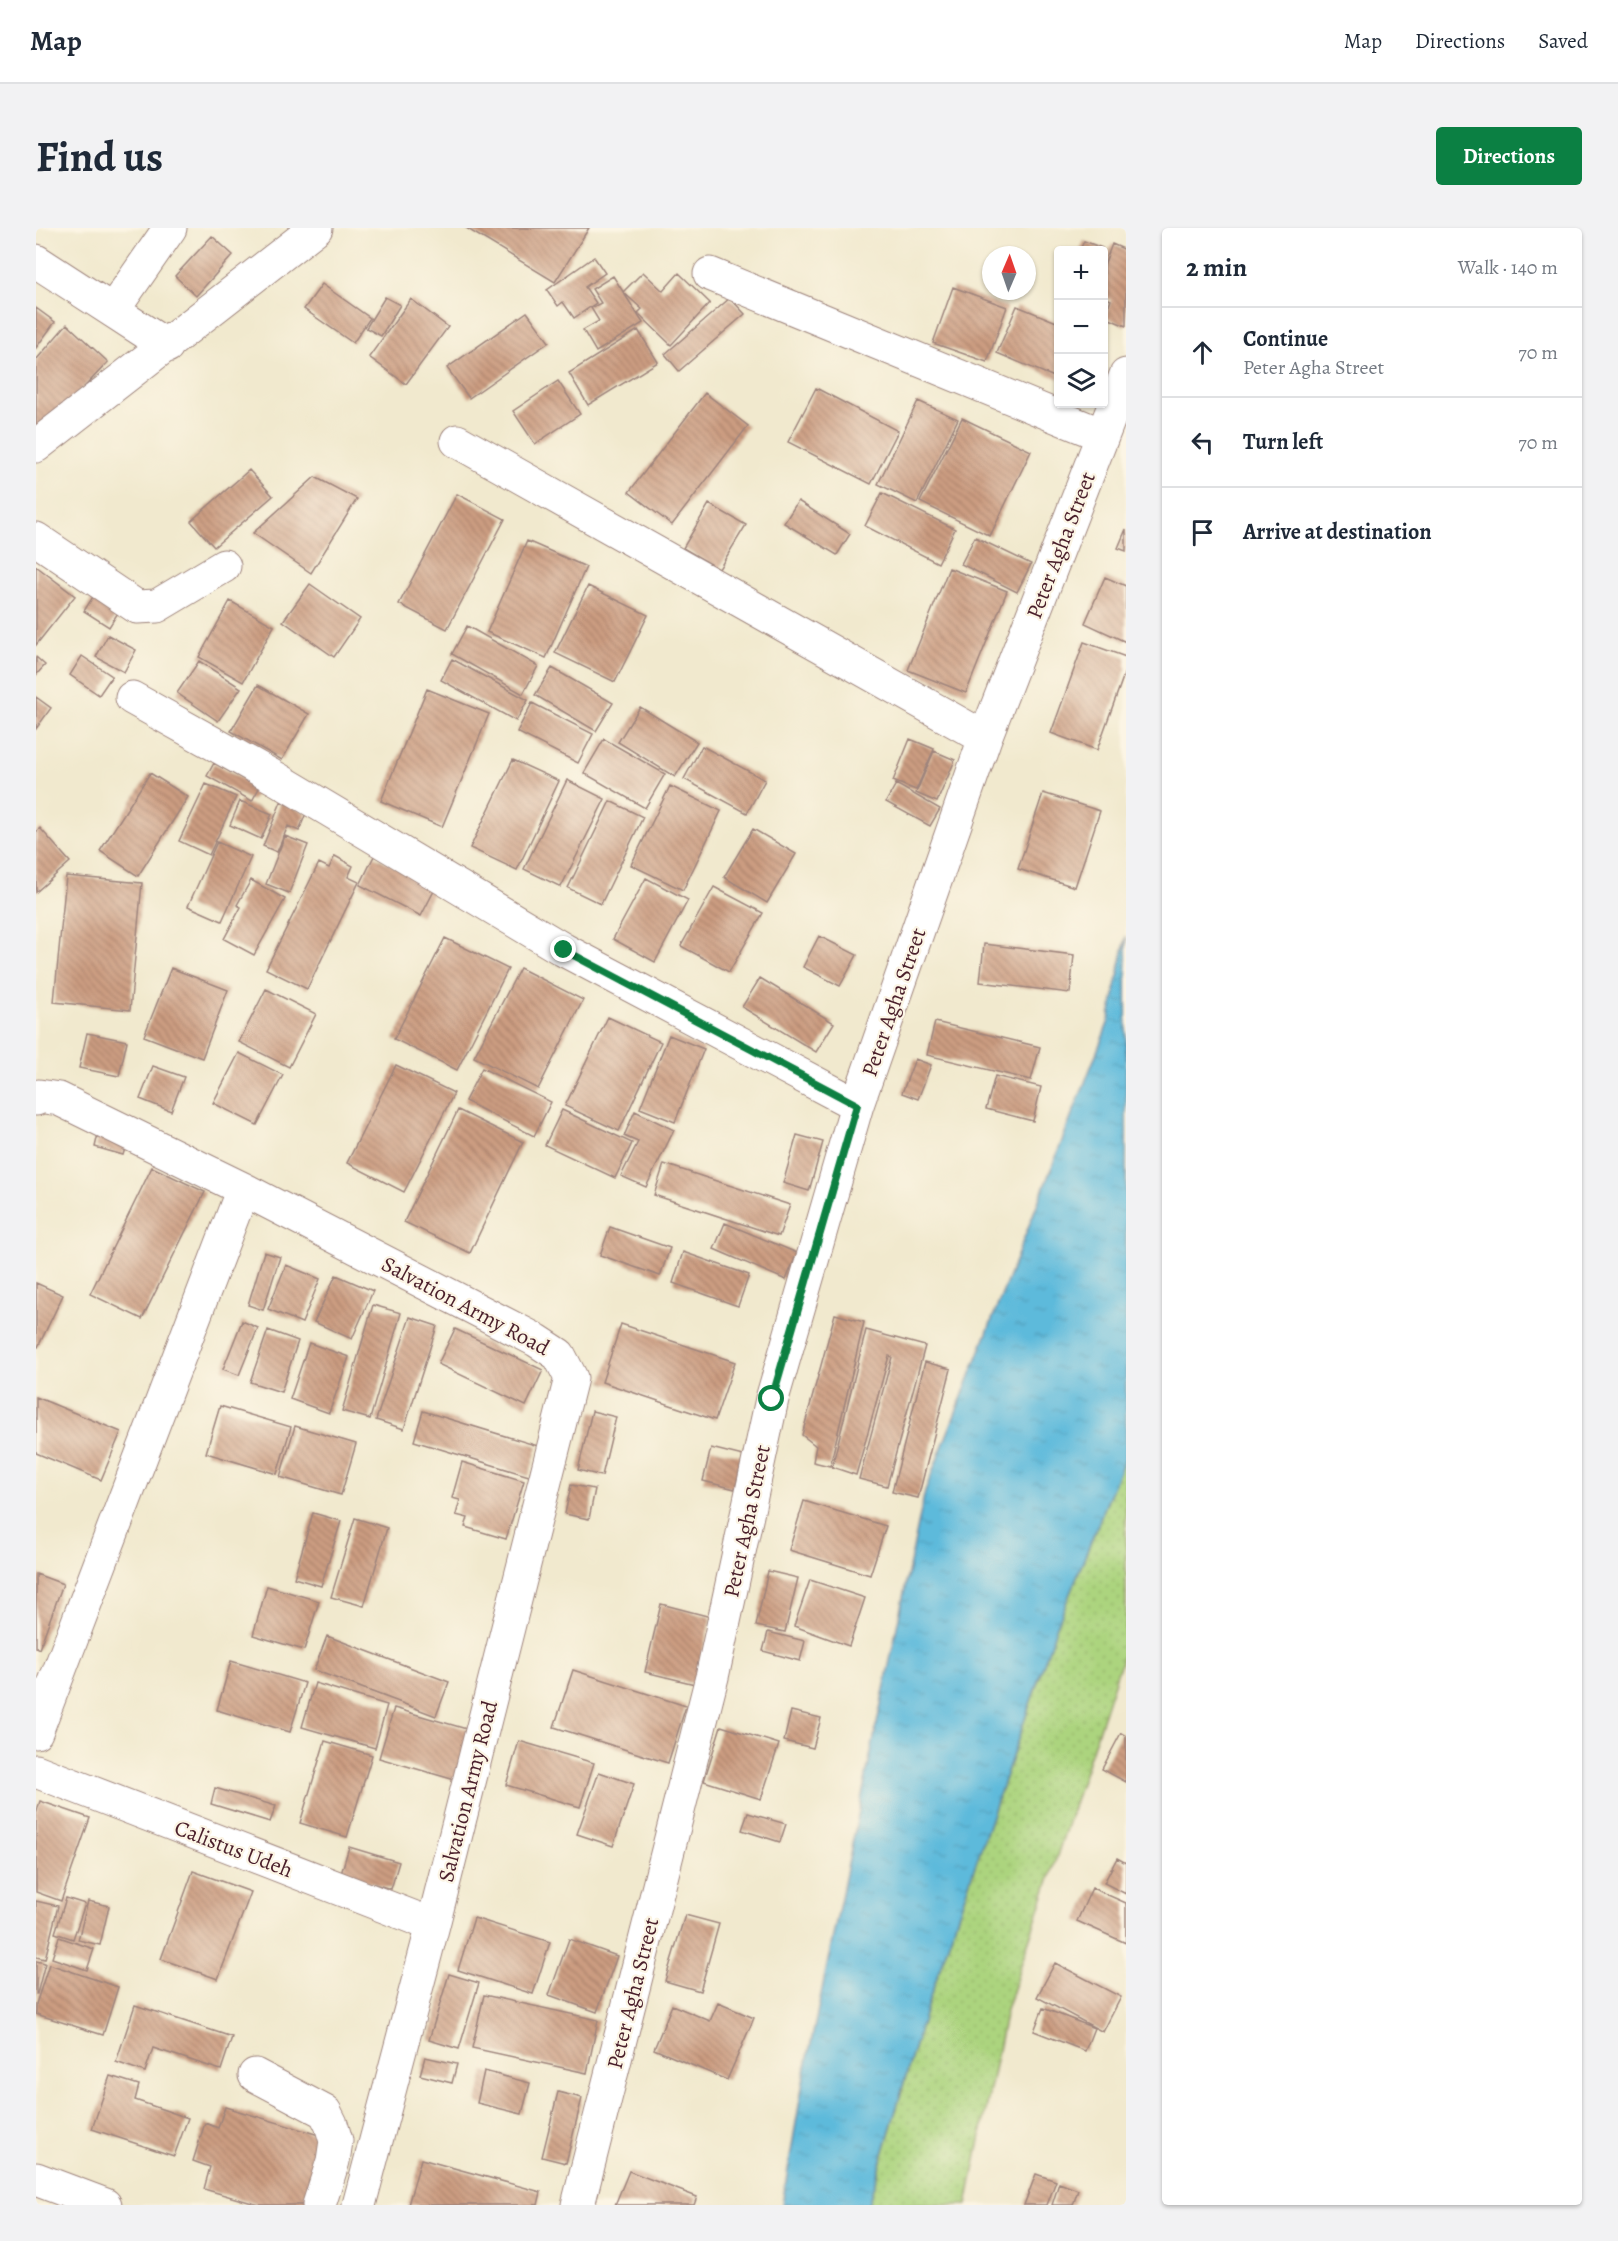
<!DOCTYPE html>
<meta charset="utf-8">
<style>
:root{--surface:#fff;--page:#f2f2f3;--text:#1f2937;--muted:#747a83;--line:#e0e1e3;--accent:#0b8043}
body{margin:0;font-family:Alegreya,serif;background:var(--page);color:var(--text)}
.controls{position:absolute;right:18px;top:18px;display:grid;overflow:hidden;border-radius:6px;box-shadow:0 2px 4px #0004}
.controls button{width:54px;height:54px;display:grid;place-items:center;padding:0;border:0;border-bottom:2px solid var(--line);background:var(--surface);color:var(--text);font:30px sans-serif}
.compass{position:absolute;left:946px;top:18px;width:54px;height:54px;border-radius:50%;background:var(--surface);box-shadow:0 2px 4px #0004;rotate:2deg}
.stop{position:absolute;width:18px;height:18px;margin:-14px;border:4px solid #0b8043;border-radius:50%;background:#fff}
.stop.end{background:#0b8043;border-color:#fff;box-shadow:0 2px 6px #0008}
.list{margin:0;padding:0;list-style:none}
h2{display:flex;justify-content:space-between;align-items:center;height:78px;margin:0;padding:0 24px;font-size:26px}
h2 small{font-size:20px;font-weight:400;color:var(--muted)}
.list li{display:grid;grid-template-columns:39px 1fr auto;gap:18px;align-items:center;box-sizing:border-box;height:90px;padding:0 24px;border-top:2px solid var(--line)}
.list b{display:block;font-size:22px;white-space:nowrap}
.list p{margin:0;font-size:20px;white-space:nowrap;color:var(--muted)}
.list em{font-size:20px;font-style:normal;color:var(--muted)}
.icon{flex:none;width:33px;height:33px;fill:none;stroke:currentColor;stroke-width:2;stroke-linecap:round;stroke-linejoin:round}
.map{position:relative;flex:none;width:1090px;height:1977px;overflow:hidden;border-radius:6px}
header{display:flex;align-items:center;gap:36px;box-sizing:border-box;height:84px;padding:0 30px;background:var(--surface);border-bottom:2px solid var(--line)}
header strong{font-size:28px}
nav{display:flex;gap:33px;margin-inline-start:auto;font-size:21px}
.intro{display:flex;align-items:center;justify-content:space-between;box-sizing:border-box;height:144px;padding:0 36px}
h1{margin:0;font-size:42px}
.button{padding:15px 27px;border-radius:6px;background:var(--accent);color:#fff;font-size:21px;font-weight:700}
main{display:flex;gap:36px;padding:0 36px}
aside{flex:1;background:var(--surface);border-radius:6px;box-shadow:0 2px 4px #0004}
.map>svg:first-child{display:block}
.grass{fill:url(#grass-dots);stroke:#7b7a54;stroke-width:1.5}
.water{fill:url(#water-ripples);stroke:#546c83;stroke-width:1.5}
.building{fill:url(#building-back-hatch)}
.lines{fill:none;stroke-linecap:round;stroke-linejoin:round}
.minor-casing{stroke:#9e847c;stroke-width:35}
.minor{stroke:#fff;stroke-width:33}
.route{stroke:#0b8043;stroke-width:8}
.labels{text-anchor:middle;stroke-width:4.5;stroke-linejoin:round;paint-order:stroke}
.street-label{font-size:22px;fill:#4a1f2b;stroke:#fcf5e5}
</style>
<header>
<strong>Map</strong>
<nav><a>Map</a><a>Directions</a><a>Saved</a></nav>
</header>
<div class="intro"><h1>Find us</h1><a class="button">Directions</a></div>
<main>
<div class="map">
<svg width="1090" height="1977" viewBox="0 0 1090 1977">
<defs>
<pattern id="grass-dots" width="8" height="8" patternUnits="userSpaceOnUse" patternTransform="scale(1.5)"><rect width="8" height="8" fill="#acd47e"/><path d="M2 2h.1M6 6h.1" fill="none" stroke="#96b66d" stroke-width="1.8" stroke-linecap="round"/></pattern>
<pattern id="water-ripples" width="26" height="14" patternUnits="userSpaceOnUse" patternTransform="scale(1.5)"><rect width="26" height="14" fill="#5dbadb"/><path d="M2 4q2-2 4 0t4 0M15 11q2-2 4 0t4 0" fill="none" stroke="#529fbc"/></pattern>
<pattern id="building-back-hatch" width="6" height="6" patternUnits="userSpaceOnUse" patternTransform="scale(1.5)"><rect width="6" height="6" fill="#cc9d81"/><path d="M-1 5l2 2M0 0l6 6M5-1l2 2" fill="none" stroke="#a87f6a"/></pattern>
</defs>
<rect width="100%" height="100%" fill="#fcf5e5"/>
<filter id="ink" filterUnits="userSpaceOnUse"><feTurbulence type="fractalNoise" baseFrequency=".0167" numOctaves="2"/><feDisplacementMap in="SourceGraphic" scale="12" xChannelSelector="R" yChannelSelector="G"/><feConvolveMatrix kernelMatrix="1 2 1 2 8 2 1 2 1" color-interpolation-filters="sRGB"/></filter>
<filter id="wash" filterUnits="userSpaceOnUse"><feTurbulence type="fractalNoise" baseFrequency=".008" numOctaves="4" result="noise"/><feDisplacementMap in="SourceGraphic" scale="24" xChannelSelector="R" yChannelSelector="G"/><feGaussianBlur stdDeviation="1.35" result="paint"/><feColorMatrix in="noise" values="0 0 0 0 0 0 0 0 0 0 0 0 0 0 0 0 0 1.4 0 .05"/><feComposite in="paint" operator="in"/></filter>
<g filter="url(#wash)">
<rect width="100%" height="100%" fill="#f1e9ce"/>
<path class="grass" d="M1090,1227V1419L970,1782L931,1977H832L887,1790L1020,1400Z"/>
<path class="water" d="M1090,708V1227L1020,1400L887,1790L832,1977H746L767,1854L889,1263L1073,793Z"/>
<g id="blocks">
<path class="building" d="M430,0H553L519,54Z
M176,8L197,27L160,68L139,48Z
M1048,13L1066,20L1065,22H1044Z
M1076,16L1090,22V98L1069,89L1075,72L1068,69V37Z
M558,29L569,45L549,59L560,75L538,90L527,74L522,78L511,62Z
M607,44L627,63L643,45L674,75L635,117L602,85L606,81L587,64Z
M577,48L607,95L560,124L547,102L563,93L555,80L565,75L556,61Z
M286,56L334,90L317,115L268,81Z
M917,59L971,79L951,134L897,115Z
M349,69L364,77L345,108L330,100Z
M694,70L709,86L643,143L629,126Z
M375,71L412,99L370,156L333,129Z
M981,78L1023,95V151L961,125Z
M0,80L19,94L0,120Z
M491,84L513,114L433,170L411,140Z
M31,96L72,134L0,210V132Z
M602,102L622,134L552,177L533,145Z
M522,153L544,186L499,216L477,183Z
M780,160L862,203L835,256L752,214Z
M669,165L712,198L636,297L593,264Z
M882,173L922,191L881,275L842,256Z
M926,190L995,223L954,308L884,274Z
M213,242L237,268L178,319L155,293Z
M279,249L321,271L275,345L217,305Z
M846,265L919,301L902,335L829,298Z
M421,266L469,291L411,401L363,376Z
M762,273L814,306L801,327L748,295Z
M673,276L710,297L683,341L647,320Z
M1090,301V323L1082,320Z
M939,309L995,336L981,364L925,336Z
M491,313L550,339L510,430L451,404Z
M0,338L39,368L0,417Z
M913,340L971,363L930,465L872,442Z
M1069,349L1090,358V414L1049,395Z
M274,356L324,391L298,429L247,393Z
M552,358L612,387L579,454L519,425Z
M60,364L85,380L73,399L48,383Z
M194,373L238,398L207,454L163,429Z
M431,398L502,438L487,466L416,426Z
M72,407L100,422L88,444L60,429Z
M1048,414L1090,429V441L1061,522L1015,505Z
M46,428L76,448L63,467L34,447Z
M0,429L9,437L0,447Z
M416,431L492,472L480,493L405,452Z
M163,433L205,460L182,493L141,465Z
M516,440L577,475L560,503L499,467Z
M222,457L273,486L246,532L195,503Z
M391,461L453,486L406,599L345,573Z
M0,469L15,480L0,501Z
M496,475L557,506L542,535L481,504Z
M604,479L661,514L639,549L582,514Z
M568,511L629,546L609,580L548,545Z
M874,511L898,521L880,562L857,553Z
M666,518L729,552L711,585L648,551Z
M898,523L919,532L901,574L880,565Z
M477,532L523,553L481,642L434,620Z
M178,535L223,560L216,573L171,548Z
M114,545L152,569L102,648L64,623Z
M531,552L569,571L525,659L488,641Z
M170,556L200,569L173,627L143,613Z
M860,556L904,581L894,598L850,574Z
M634,558L685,583L647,662L595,637Z
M1007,565L1064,583L1039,659L982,641Z
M204,573L236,586L225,611L194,597Z
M574,573L607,589L565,676L532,660Z
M245,574L270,585L263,603L252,598L241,624L227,618Z
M4,600L34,634L0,664V604Z
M717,601L760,626L731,675L688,649Z
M249,608L272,617L253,665L230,656Z
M181,614L215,629L186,693L152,678Z
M299,628L317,638L312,649L323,654L271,761L230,741L283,635L293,640Z
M338,628L400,659L385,688L324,657Z
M30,648L106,655L94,782L18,774Z
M610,650L652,672L619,734L577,711Z
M215,652L249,671L218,727L188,711L205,679L201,677Z
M678,659L727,685L693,744L645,718Z
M783,708L821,727L804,758L767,739Z
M409,710L472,741L421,842L358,811Z
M948,716L1038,727L1034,765L944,754Z
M135,740L192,762L166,830L108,808Z
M484,740L547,772L502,861L438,829Z
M724,750L798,795L780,824L706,779Z
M230,761L280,786L253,839L203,814Z
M572,789L625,814L583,903L529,878Z
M899,794L1004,819L995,852L891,827Z
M51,805L91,813L83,848L43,840Z
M633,807L668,821L639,894L604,880Z
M203,825L247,847L221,897L177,875Z
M879,831L895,837L882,871L866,865Z
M360,837L418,865L368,964L311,935Z
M117,838L148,849L135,883L104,871Z
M446,840L515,874L498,908L429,873Z
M959,848L1005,859L997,893L950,881Z
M422,882L487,914L434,1025L368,994Z
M526,882L596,915L579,950L509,917Z
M599,883L638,902L610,959L585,948L602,914L588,908Z
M62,906L91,914L87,927L59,919Z
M761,907L787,914L773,963L747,955Z
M628,936L754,977L743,1008L618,967Z
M116,939L169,964L106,1091L54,1066Z
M689,995L761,1025L750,1052L678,1021Z
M574,999L634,1020L624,1048L564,1027Z
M228,1024L244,1029L227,1082L212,1077Z
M647,1024L713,1047L702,1078L637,1055Z
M250,1037L284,1051L266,1095L232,1081Z
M300,1047L337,1063L316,1111L278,1094Z
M0,1055L27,1067L2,1119L0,1118Z
M337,1077L365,1085L334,1191L306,1183Z
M799,1086L828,1094L794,1238L777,1234L780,1218L766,1207Z
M374,1089L401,1098L368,1201L340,1192Z
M206,1093L222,1100L203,1147L187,1141Z
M585,1096L699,1134L679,1192L566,1154Z
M419,1101L507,1142L490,1178L402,1136Z
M232,1102L262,1113L245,1164L214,1154Z
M830,1102L889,1118L851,1258L823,1251L856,1129L853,1128L820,1247L796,1239Z
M273,1115L313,1129L293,1185L254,1171Z
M889,1134L915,1141L882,1270L856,1264Z
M0,1169L85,1204L65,1252L0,1225Z
M184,1178L255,1199L241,1246L170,1225Z
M387,1183L502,1218L493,1248L378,1213Z
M556,1183L580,1189L566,1248L542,1242Z
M259,1198L320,1216L305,1267L244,1249Z
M675,1220L707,1228L699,1261L667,1253Z
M426,1234L488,1253L470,1311L429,1299L432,1290L420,1287L424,1272L416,1270Z
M535,1257L559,1261L553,1291L529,1286Z
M768,1273L850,1298L834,1347L753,1322Z
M277,1285L305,1293L285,1358L258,1350Z
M319,1290L351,1300L328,1378L295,1369Z
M732,1343L762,1350L749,1404L720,1398Z
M0,1346L27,1356L3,1421L0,1419Z
M774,1352L829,1370L813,1418L758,1398Z
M231,1358L283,1373L268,1422L217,1407Z
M625,1376L675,1389L659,1456L609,1444Z
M732,1404L769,1413L764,1433L727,1423Z
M291,1408L413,1454L400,1488L278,1442Z
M195,1433L269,1455L254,1504L181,1482Z
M537,1442L650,1478L632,1535L518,1499Z
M279,1455L351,1477L339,1520L266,1499Z
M358,1480L441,1504L426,1554L343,1530Z
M755,1483L785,1490L777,1520L748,1513Z
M685,1498L743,1516L725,1571L668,1553Z
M1085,1505L1090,1508V1554L1066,1541Z
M289,1513L336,1527L311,1609L264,1595Z
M483,1513L558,1535L544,1579L470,1557Z
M563,1544L598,1556L577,1618L541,1606Z
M179,1560L240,1578L234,1594L175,1576Z
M4,1573L54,1590L25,1673L0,1664V1586Z
M712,1585L750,1596L744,1614L706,1602Z
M313,1619L363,1634L355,1661L305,1646Z
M1081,1630L1090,1635V1666L1068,1655Z
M157,1643L215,1664L182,1751L125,1731Z
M1056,1660L1090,1675V1715L1041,1693Z
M30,1670L49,1676L37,1711L19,1705Z
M0,1673L22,1678L9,1731L0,1729Z
M52,1673L73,1678L64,1717L42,1712Z
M649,1687L683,1696L664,1763L629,1753Z
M438,1690L514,1714L497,1766L422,1742Z
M23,1709L58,1721L51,1742L16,1730Z
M533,1711L581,1728L561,1784L513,1767Z
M0,1733L9,1735L1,1766H0Z
M1019,1735L1085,1769L1067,1804L1001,1769Z
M13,1736L82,1759L67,1807L0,1786V1776Z
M413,1746L443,1755L423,1821L393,1812Z
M448,1767L562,1792L551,1845L436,1820Z
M682,1775L718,1790L691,1852L618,1821L636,1777L674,1793Z
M99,1777L196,1809L185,1842L117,1820L109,1844L80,1834Z
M1007,1780L1058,1800L1049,1823L998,1803Z
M389,1829L421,1836L416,1855L384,1847Z
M448,1843L494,1855L486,1886L441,1875Z
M74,1848L103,1857L99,1872L152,1890L138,1928L56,1901Z
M522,1864L546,1870L530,1935L506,1929Z
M189,1879L293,1910L273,1977H223L168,1961L174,1939L157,1933L169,1895L182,1900Z
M385,1931L505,1964L502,1977H372Z
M593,1943L661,1969L658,1977H579Z
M1000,1946L1020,1953L1011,1977H988Z
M1023,1955L1042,1962L1037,1977H1016Z"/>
</g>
</g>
<g filter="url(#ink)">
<use href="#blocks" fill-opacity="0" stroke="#9e847c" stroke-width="1.5"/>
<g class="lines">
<g class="minor-casing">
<path id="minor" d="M0,33L131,118
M674,46L1066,207
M77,82L134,0
M421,213L949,510
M0,218L280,0
M0,311L101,379L121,378L188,338
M96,470L243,552L528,722L821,877
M0,871L3,868L23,871L207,961L500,1112L523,1127L535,1150L397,1697L323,1977
M0,1504L207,961
M0,1543L397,1697
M219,1847L289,1884L295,1896L300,1913L297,1933L283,1977
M0,1951L69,1977
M542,1977L676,1449L736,1171L821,877L949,510L1090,147"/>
</g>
<use href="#minor" class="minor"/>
</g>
</g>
<g class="lines" filter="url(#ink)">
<path class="route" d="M528,722L821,877L736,1171"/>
</g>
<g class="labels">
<g class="street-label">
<text transform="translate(1024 317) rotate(-69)" y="8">Peter Agha Street</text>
<text transform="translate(857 774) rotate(-71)" y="8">Peter Agha Street</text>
<text transform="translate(430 1077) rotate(28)" y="8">Salvation Army Road</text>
<text transform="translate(710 1293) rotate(-78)" y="8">Peter Agha Street</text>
<text transform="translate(431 1563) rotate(-76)" y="8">Salvation Army Road</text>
<text transform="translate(198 1620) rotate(21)" y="8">Calistus Udeh</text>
<text transform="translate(596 1765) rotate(-76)" y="8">Peter Agha Street</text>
</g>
</g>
</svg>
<div class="controls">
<button>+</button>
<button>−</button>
<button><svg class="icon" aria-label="layers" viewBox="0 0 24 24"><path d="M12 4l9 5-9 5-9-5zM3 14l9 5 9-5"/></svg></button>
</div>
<svg class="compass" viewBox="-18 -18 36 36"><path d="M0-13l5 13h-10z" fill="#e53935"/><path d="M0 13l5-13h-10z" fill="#747a83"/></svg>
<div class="stop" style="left:736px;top:1171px"></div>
<div class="stop end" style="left:528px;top:722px"></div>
</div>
<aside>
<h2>2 min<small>Walk · 140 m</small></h2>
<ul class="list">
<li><svg class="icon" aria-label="ahead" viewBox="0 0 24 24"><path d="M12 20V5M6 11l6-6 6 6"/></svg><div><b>Continue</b><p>Peter Agha Street</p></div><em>70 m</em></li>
<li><svg class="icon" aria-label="left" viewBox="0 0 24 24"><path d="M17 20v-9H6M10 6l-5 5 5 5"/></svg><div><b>Turn left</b></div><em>70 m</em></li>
<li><svg class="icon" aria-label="arrive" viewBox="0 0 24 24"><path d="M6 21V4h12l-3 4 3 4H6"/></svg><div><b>Arrive at destination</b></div></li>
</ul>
</aside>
</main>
